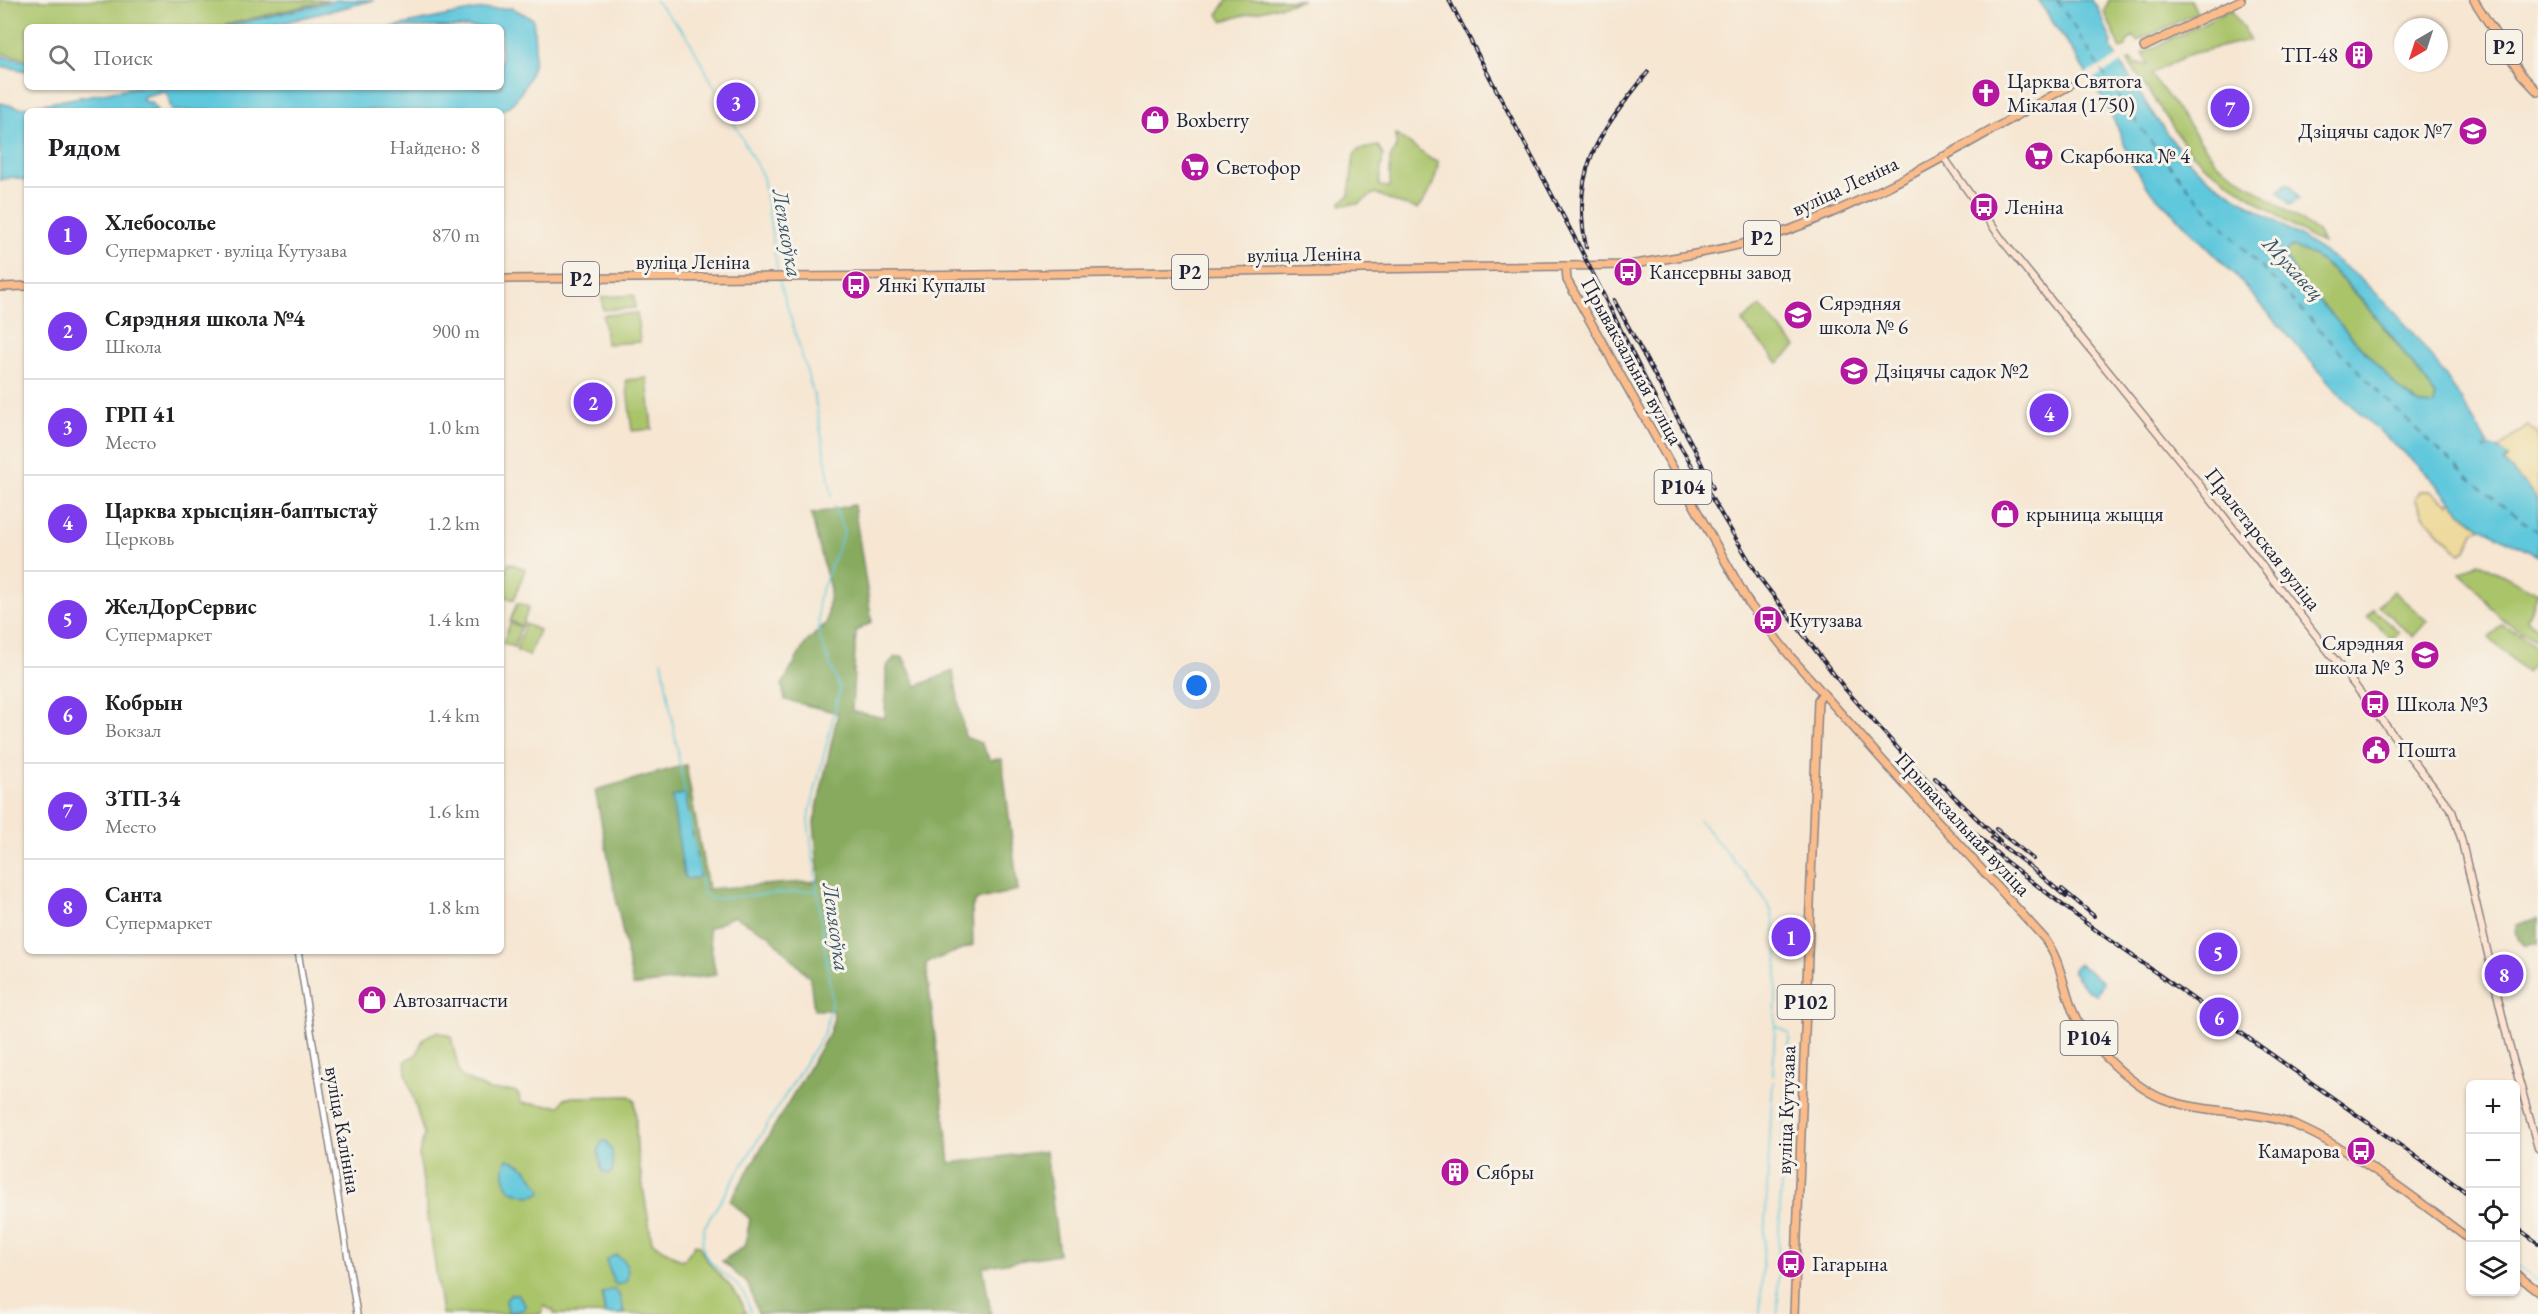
<!DOCTYPE html>
<html lang="ru">
<meta charset="utf-8">
<style>
:root{--surface:#fff;--page:#f2f2f2;--text:#202124;--muted:#757577;--line:#e0e0e0;--accent:#7c3aed}
body{margin:0;font-family:"EB Garamond",serif;background:var(--page);color:var(--text)}
.controls{position:absolute;right:18px;bottom:18px;display:grid;overflow:hidden;border-radius:9px;box-shadow:0 2px 4px #0004}
.controls button{width:54px;height:54px;display:grid;place-items:center;padding:0;border:0;border-bottom:2px solid var(--line);background:var(--surface);color:var(--text);font:30px sans-serif}
.compass{position:absolute;left:2394px;top:18px;width:54px;height:54px;border-radius:50%;background:var(--surface);box-shadow:0 2px 4px #0004;rotate:219deg}
.you{position:absolute;left:1197px;top:686px;width:21px;height:21px;margin:-15px;border:4px solid #fff;border-radius:50%;background:#1a73e8;box-shadow:0 0 0 9px #1a73e833}
.badge{display:grid;place-items:center;width:39px;height:39px;border-radius:50%;background:var(--accent);color:#fff;font-size:20px;font-weight:700}
.pin{position:absolute;translate:-50% -50%;border:3px solid #fff;box-shadow:0 2px 6px #0006}
.list{margin:0;padding:0;list-style:none}
h2{display:flex;justify-content:space-between;align-items:center;height:78px;margin:0;padding:0 24px;font-size:26px}
h2 small{font-size:20px;font-weight:400;color:var(--muted)}
.list li{display:grid;grid-template-columns:39px 1fr auto;gap:18px;align-items:center;box-sizing:border-box;height:96px;padding:0 24px;border-top:2px solid var(--line)}
.list b{display:block;font-size:22px;white-space:nowrap}
.list p{margin:0;font-size:20px;white-space:nowrap;color:var(--muted)}
.list em{font-size:20px;font-style:normal;color:var(--muted)}
.icon{flex:none;width:33px;height:33px;fill:none;stroke:currentColor;stroke-width:2;stroke-linecap:round;stroke-linejoin:round}
.map{position:relative;flex:none;width:2538px;height:1314px;overflow:hidden}
.search{position:absolute;background:var(--surface);box-shadow:0 2px 4px #0004;left:24px;top:24px;width:480px;height:66px;display:flex;align-items:center;gap:15px;box-sizing:border-box;padding:0 21px;border-radius:9px;color:var(--muted);font-size:22px}
.panel{position:absolute;background:var(--surface);box-shadow:0 2px 4px #0004;left:24px;top:108px;width:480px;height:846px;border-radius:9px}
.map>svg:first-child{display:block}
.green{fill:#aac46a;stroke:#667352;stroke-width:1.5}
.forest{fill:#87aa5e;stroke:#54664c;stroke-width:1.5}
.sand{fill:#eeda9e;stroke:#887e6c;stroke-width:1.5}
.water{fill:#60c8dc;stroke:#41758c;stroke-width:1.5;fill-rule:evenodd}
.pier{fill:#f6e6d2}
.lines{fill:none;stroke-linecap:round;stroke-linejoin:round}
.stream{stroke:#60c8dc;stroke-width:1.5}
.ferry{stroke:#35546b;stroke-width:1.5;stroke-dasharray:8 6;stroke-linecap:butt}
.tertiary-casing{stroke:#8c8486;stroke-width:8}
.secondary-casing{stroke:#8c8486;stroke-width:9}
.primary-casing{stroke:#8c8486;stroke-width:10}
.tertiary{stroke:#fff;stroke-width:5}
.secondary{stroke:#fde4d1;stroke-width:6}
.primary{stroke:#fabc8b;stroke-width:7}
.rail-casing{stroke:#22223b;stroke-width:4}
.rail{stroke:#f7f3e8;stroke-width:1.5;stroke-dasharray:4.5;stroke-linecap:butt}
.labels{text-anchor:middle;stroke-width:6;stroke-linejoin:round;paint-order:stroke}
.shield{fill:#f7f3e8;stroke:#62616f;stroke-width:1.5}
.shield-label{font-size:20px;font-weight:bold;fill:#22223b}
.poi-label{font-size:21px;fill:#22223b;stroke:#f7f3e8;text-anchor:start}
.street-label{font-size:21px;fill:#22223b;stroke:#f7f3e8}
.water-label{font-size:22px;font-style:italic;fill:#35546b;stroke:#f7f3e8}
</style>
<div class="map">
<svg width="2538" height="1314" viewBox="0 0 2538 1314">
<rect width="100%" height="100%" fill="#f7f3e8"/>
<filter id="ink" filterUnits="userSpaceOnUse"><feTurbulence type="fractalNoise" baseFrequency=".0167" numOctaves="2"/><feDisplacementMap in="SourceGraphic" scale="12" xChannelSelector="R" yChannelSelector="G"/><feConvolveMatrix kernelMatrix="1 2 1 2 8 2 1 2 1" color-interpolation-filters="sRGB"/></filter>
<filter id="wash" filterUnits="userSpaceOnUse"><feTurbulence type="fractalNoise" baseFrequency=".008" numOctaves="4" result="noise"/><feDisplacementMap in="SourceGraphic" scale="24" xChannelSelector="R" yChannelSelector="G"/><feGaussianBlur stdDeviation="1.35" result="paint"/><feColorMatrix in="noise" values="0 0 0 0 0 0 0 0 0 0 0 0 0 0 0 0 0 1.4 0 .05"/><feComposite in="paint" operator="in"/></filter>
<g filter="url(#wash)">
<rect width="100%" height="100%" fill="#f6e6d2"/>
<path class="green" d="M0,0H329L217,27H27V59L0,53Z
M1227,0H1303L1222,21L1218,14Z
M2109,0H2191L2197,13L2137,41L2133,36L2127,42L2126,47L2121,49L2104,11Z
M2231,9L2250,40L2190,54L2151,74L2216,162L2317,232L2323,243L2309,237L2203,164L2187,148L2128,61L2131,59L2137,64H2148L2143,53Z
M1396,134L1432,160L1438,161C1437,180 1429,194 1418,209L1400,204L1375,193L1358,204L1341,205V202L1349,195L1354,155L1358,150L1378,146L1383,154L1379,186L1390,187V158L1396,149Z
M2290,248C2325,243 2407,357 2428,385L2436,396L2434,405L2420,404L2400,390L2299,279L2286,260L2285,253Z
M634,295L635,308L603,310L602,297Z
M1760,306L1796,347L1778,363L1742,322Z
M637,313L640,342L606,344L603,315Z
M647,378L652,429L632,431L626,380Z
M2478,562L2538,593L2527,619L2538,629V642L2501,619L2473,585L2460,573Z
M509,563L525,569L514,600L501,595V584Z
M2393,591L2427,621L2413,637L2379,606Z
M517,603L529,607L522,626L510,621Z
M2374,609L2399,632L2392,639L2367,616Z
M510,623L521,627L514,647L503,643Z
M525,624L539,630L529,656L516,650Z
M2501,625L2520,634L2538,649V660L2526,672L2489,638Z
M438,1032L451,1036L460,1076L489,1090L514,1091L519,1094L520,1103L560,1106L564,1099L572,1097L630,1096L635,1101L637,1150L652,1242L679,1259L684,1260L695,1244L699,1245C712,1277 737,1282 746,1314H621L624,1311L602,1298L605,1314H554V1311L544,1306L541,1314H442L419,1155L424,1135L406,1073L405,1061L417,1054C421,1041 424,1035 438,1032Z"/>
<path class="forest" d="M854,505L872,622L856,631L852,711L885,718L886,667L895,657H903L917,686L953,671L965,737L981,743L990,760L1002,759L1018,890L977,900L972,907L973,945L926,963L950,1163L1046,1151L1059,1254L983,1267L991,1314H758L748,1284L722,1261L745,1246L750,1219L730,1201L830,1032L834,1017L832,1010H814L810,978L769,935L734,916L708,929L716,975L633,986L595,790L686,765L708,889L819,881L814,822L838,713L785,700L782,685L805,644L827,622L830,589L811,514Z
M2538,918V943L2526,946C2519,942 2515,933 2516,925Z"/>
<path class="sand" d="M2528,426L2538,433V500L2504,462L2508,459L2498,449Z
M2420,491H2430L2449,504L2452,500L2461,512L2481,527L2474,532L2466,550L2460,553L2426,519L2415,499Z"/>
<path class="water" d="M337,0H374L266,27H224Z
M2038,0H2092L2095,6H2097L2112,42L2111,48C2135,86 2164,136 2195,167C2208,180 2225,189 2240,199C2272,219 2305,239 2336,260C2401,306 2450,377 2488,445L2484,448L2485,450L2490,447L2498,449L2509,457L2504,462L2538,500V556L2481,527L2461,512L2426,473L2342,397L2236,276L2149,189L2131,163L2119,130L2102,98L2073,52ZM2292,247C2339,258 2400,347 2428,385L2436,396L2434,405L2420,404L2400,390L2299,279L2285,256L2287,250Z
M512,8L533,19C536,51 538,65 520,94C515,101 511,106 503,110L172,111L167,94L164,91L142,97L145,102H152L157,111H27V181L13,177L0,180V103L21,108L135,87H501V27H391L476,10Z
M0,56L27,61V71L0,66Z
M2286,184H2290L2299,199L2290,205L2279,191Z
M685,793L700,877L687,879L684,876L672,797Z
M2079,964L2102,981L2103,983L2096,995L2086,989L2073,972V969Z
M602,1141H606L612,1151L613,1170L609,1174L602,1172L598,1151Z
M507,1159C524,1162 533,1177 542,1191C533,1200 522,1194 511,1191C504,1181 501,1170 507,1159Z
M615,1255L624,1260L628,1270L627,1281L618,1285L614,1283L606,1260Z
M614,1289L619,1295L624,1311L621,1314H605L602,1293Z
M511,1294H518L525,1305L524,1310L508,1312L506,1300Z"/>
<path class="pier" d="M2120,56L2124,62L2088,81L2084,75Z"/>
<g class="lines">
<path class="stream" d="M655,0L687,36L763,177L778,274
M779,279L815,399L832,496
M662,660L685,795
M689,815L692,831
M1699,820L1759,890L1771,910L1778,944L1773,1076
M693,838L695,851
M697,859L699,872
M700,877L702,892L711,899L817,890
M1776,1026L1789,1033V1072
M2516,1264L2538,1280
M751,1314C749,1307 747,1297 742,1291C724,1267 693,1264 705,1226L825,1031L832,1001L808,820L840,689L819,636L818,600L844,532L834,505
M1760,1314L1773,1082
M1778,1314V1255L1784,1118L1789,1080"/>
<path class="ferry" d="M2057,0C2086,46 2114,92 2147,136C2199,206 2263,268 2322,332C2386,401 2461,478 2538,532"/>
</g>
</g>
<g filter="url(#ink)">
<g class="lines">
<g class="tertiary-casing">
<path id="tertiary" d="M298,951L357,1314"/>
</g>
<g class="secondary-casing">
<path id="secondary" d="M1943,156L2003,241L2195,479L2452,811L2461,838L2509,1045L2538,1148"/>
</g>
<g class="primary-casing">
<path id="primary" d="M2474,0L2521,74L2538,92
M2144,47L2241,0
M1566,267L1567,280L1750,605L1790,656L1884,762L2044,938C2060,959 2063,985 2072,1009C2079,1028 2092,1043 2106,1057C2122,1073 2140,1089 2161,1098C2205,1115 2256,1108 2299,1127C2359,1154 2419,1201 2470,1240
M501,279L909,276L1628,265C1682,256 1737,249 1789,230C1887,194 1978,137 2069,86
M0,287L27,286
M2516,1274L2538,1291
M1794,1314L1818,700L1823,693"/>
</g>
<use href="#tertiary" class="tertiary"/>
<use href="#secondary" class="secondary"/>
<use href="#primary" class="primary"/>
<g class="rail-casing">
<path id="rail" d="M1449,0L1580,248L1670,429L1759,577L1846,690L1968,827L2004,860L2086,923L2470,1195
M1586,247C1570,166 1601,132 1648,72
M1614,300L1695,450L1713,488
M1935,778L2000,841
M1996,829L2033,859
M1992,838L2037,872
M2032,868L2066,897
M2062,889L2094,916
M2516,1227L2538,1243"/>
</g>
<use href="#rail" class="rail"/>
</g>
</g>
<defs>
<g id="building-disc" transform="scale(1.5)"><circle r="9.5" fill="#b5179e" stroke="#f7f3e8"/><path d="M-4-6H4V6H1V3H-1V6H-4ZM-2.5-4.3h1.7v1.8h-1.7ZM.8-4.3h1.7v1.8H.8ZM-2.5-1h1.7V.8h-1.7ZM.8-1h1.7V.8H.8Z" fill="#fff"/></g>
<g id="church-disc" transform="scale(1.5)"><circle r="9.5" fill="#b5179e" stroke="#f7f3e8"/><path d="M-1.2-6h2.4v3.5h3.3v2.4h-3.3V6h-2.4V-.1h-3.3v-2.4h3.3Z" fill="#fff"/></g>
<g id="shop-disc" transform="scale(1.5)"><circle r="9.5" fill="#b5179e" stroke="#f7f3e8"/><path d="M-5-2.5h2.3a2.7 3.5 0 0 1 5.4 0H5L5.5 6h-11ZM-1.5-2.5h3a1.5 2.3 0 0 0-3 0Z" fill="#fff"/></g>
<g id="school-disc" transform="scale(1.5)"><circle r="9.5" fill="#b5179e" stroke="#f7f3e8"/><path d="M0-5L7-2L0 1L-7-2ZM-4 1L0 2.5L4 1V4Q0 6-4 4Z" fill="#fff"/></g>
<g id="supermarket-disc" transform="scale(1.5)"><circle r="9.5" fill="#b5179e" stroke="#f7f3e8"/><path d="M-6-5.5h2.5l.6 2H6L4.5 2H-2.5L-4.4-4H-6ZM-1.5 3.2a1.3 1.3 0 1 0 .1 0ZM3 3.2a1.3 1.3 0 1 0 .1 0Z" fill="#fff"/></g>
<g id="bus-disc" transform="scale(1.5)"><circle r="9.5" fill="#b5179e" stroke="#f7f3e8"/><path d="M-5-6H5V4H4V6H2V4H-2V6H-4V4H-5ZM-3.5-4V0h7V-4ZM-3.5 1.2v1.5H-2V1.2ZM2 1.2v1.5H3.5V1.2Z" fill="#fff"/></g>
<g id="civic-disc" transform="scale(1.5)"><circle r="9.5" fill="#b5179e" stroke="#f7f3e8"/><path d="M-.6-6.5H3V-4.5H.6V-3L4-1V1h2V6H-6V1h2V-1L-.6-3ZM-1.2 2.5V6h2.4V2.5Z" fill="#fff"/></g>
</defs>
<g fill-rule="evenodd">
<use href="#building-disc" x="2359" y="55"/>
<use href="#church-disc" x="1986" y="93"/>
<use href="#shop-disc" x="1155" y="120"/>
<use href="#school-disc" x="2473" y="131"/>
<use href="#supermarket-disc" x="2039" y="156"/>
<use href="#supermarket-disc" x="1195" y="167"/>
<use href="#bus-disc" x="1984" y="207"/>
<use href="#bus-disc" x="1628" y="272"/>
<use href="#bus-disc" x="856" y="285"/>
<use href="#school-disc" x="1798" y="315"/>
<use href="#school-disc" x="1854" y="371"/>
<use href="#shop-disc" x="2005" y="514"/>
<use href="#bus-disc" x="1768" y="620"/>
<use href="#school-disc" x="2425" y="655"/>
<use href="#bus-disc" x="2375" y="704"/>
<use href="#civic-disc" x="2376" y="750"/>
<use href="#shop-disc" x="372" y="1000"/>
<use href="#bus-disc" x="2361" y="1151"/>
<use href="#building-disc" x="1455" y="1172"/>
<use href="#bus-disc" x="1791" y="1264"/>
</g>
<g class="labels">
<g class="shield">
<rect x="2486" y="30" width="36" height="34" rx="4.5"/>
<rect x="1744" y="221" width="36" height="34" rx="4.5"/>
<rect x="1172" y="255" width="36" height="34" rx="4.5"/>
<rect x="563" y="262" width="36" height="34" rx="4.5"/>
<rect x="1654.5" y="470" width="57" height="34" rx="4.5"/>
<rect x="1777.5" y="985" width="57" height="34" rx="4.5"/>
<rect x="2060.5" y="1021" width="57" height="34" rx="4.5"/>
</g>
<g class="shield-label">
<text x="2504" y="54">Р2</text>
<text x="1762" y="245">Р2</text>
<text x="1190" y="279">Р2</text>
<text x="581" y="286">Р2</text>
<text x="1683" y="494">Р104</text>
<text x="1806" y="1009">Р102</text>
<text x="2089" y="1045">Р104</text>
</g>
<g class="poi-label">
<text x="2338" y="62" text-anchor="end">ТП-48</text>
<text x="2007" y="88">Царква Святога<tspan x="2007" dy="24">Мікалая (1750)</tspan></text>
<text x="1176" y="127">Boxberry</text>
<text x="2452" y="138" text-anchor="end">Дзіцячы садок №7</text>
<text x="2060" y="163">Скарбонка № 4</text>
<text x="1216" y="174">Светофор</text>
<text x="2005" y="214">Леніна</text>
<text x="1649" y="279">Кансервны завод</text>
<text x="877" y="292">Янкі Купалы</text>
<text x="1819" y="310">Сярэдняя<tspan x="1819" dy="24">школа № 6</tspan></text>
<text x="1875" y="378">Дзіцячы садок №2</text>
<text x="2026" y="521">крыница жыцця</text>
<text x="1789" y="627">Кутузава</text>
<text x="2404" y="650" text-anchor="end">Сярэдняя<tspan x="2404" dy="24">школа № 3</tspan></text>
<text x="2396" y="711">Школа №3</text>
<text x="2397" y="757">Пошта</text>
<text x="393" y="1007">Автозапчасти</text>
<text x="2340" y="1158" text-anchor="end">Камарова</text>
<text x="1476" y="1179">Сябры</text>
<text x="1812" y="1271">Гагарына</text>
</g>
<g class="street-label">
<text transform="translate(1845 186) rotate(-25)" y="7">вуліца Леніна</text>
<text transform="translate(1304 254) rotate(-1)" y="7">вуліца Леніна</text>
<text x="693" y="269">вуліца Леніна</text>
<text transform="translate(1632 361) rotate(61)" y="7">Прывакзальная вуліца</text>
<text transform="translate(2263 539) rotate(52)" y="7">Пралетарская вуліца</text>
<text transform="translate(1963 824) rotate(47)" y="7">Прывакзальная вуліца</text>
<text transform="translate(1786 1110) rotate(-88)" y="7">вуліца Кутузава</text>
<text transform="translate(343 1130) rotate(80)" y="7">вуліца Калініна</text>
</g>
<g class="water-label">
<text transform="translate(788 233) rotate(80)" y="8">Лепясоўка</text>
<text transform="translate(2294 268) rotate(47)" y="8">Мухавец</text>
<text transform="translate(837 927) rotate(82)" y="8">Лепясоўка</text>
</g>
</g>
</svg>
<div class="controls">
<button>+</button>
<button>−</button>
<button><svg class="icon" aria-label="locate" viewBox="0 0 24 24"><circle cx="12" cy="12" r="6"/><path d="M12 2v4M12 18v4M2 12h4M18 12h4"/></svg></button>
<button><svg class="icon" aria-label="layers" viewBox="0 0 24 24"><path d="M12 4l9 5-9 5-9-5zM3 14l9 5 9-5"/></svg></button>
</div>
<svg class="compass" viewBox="-18 -18 36 36"><path d="M0-13l5 13h-10z" fill="#e53935"/><path d="M0 13l5-13h-10z" fill="#757577"/></svg>
<div class="you"></div>
<div class="pin badge" style="left:1791px;top:937px">1</div>
<div class="pin badge" style="left:593px;top:402px">2</div>
<div class="pin badge" style="left:736px;top:102px">3</div>
<div class="pin badge" style="left:2049px;top:413px">4</div>
<div class="pin badge" style="left:2218px;top:952px">5</div>
<div class="pin badge" style="left:2219px;top:1017px">6</div>
<div class="pin badge" style="left:2230px;top:108px">7</div>
<div class="pin badge" style="left:2504px;top:974px">8</div>
<div class="search"><svg class="icon" aria-label="search" viewBox="0 0 24 24"><circle cx="10" cy="10" r="6"/><path d="M15 15l6 6"/></svg>Поиск</div>
<section class="panel">
<h2>Рядом<small>Найдено: 8</small></h2>
<ul class="list">
<li><span class="badge">1</span><div><b>Хлебосолье</b><p>Супермаркет · вуліца Кутузава</p></div><em>870 m</em></li>
<li><span class="badge">2</span><div><b>Сярэдняя школа №4</b><p>Школа</p></div><em>900 m</em></li>
<li><span class="badge">3</span><div><b>ГРП 41</b><p>Место</p></div><em>1.0 km</em></li>
<li><span class="badge">4</span><div><b>Царква хрысціян-баптыстаў</b><p>Церковь</p></div><em>1.2 km</em></li>
<li><span class="badge">5</span><div><b>ЖелДорСервис</b><p>Супермаркет</p></div><em>1.4 km</em></li>
<li><span class="badge">6</span><div><b>Кобрын</b><p>Вокзал</p></div><em>1.4 km</em></li>
<li><span class="badge">7</span><div><b>ЗТП-34</b><p>Место</p></div><em>1.6 km</em></li>
<li><span class="badge">8</span><div><b>Санта</b><p>Супермаркет</p></div><em>1.8 km</em></li>
</ul>
</section>
</div>
